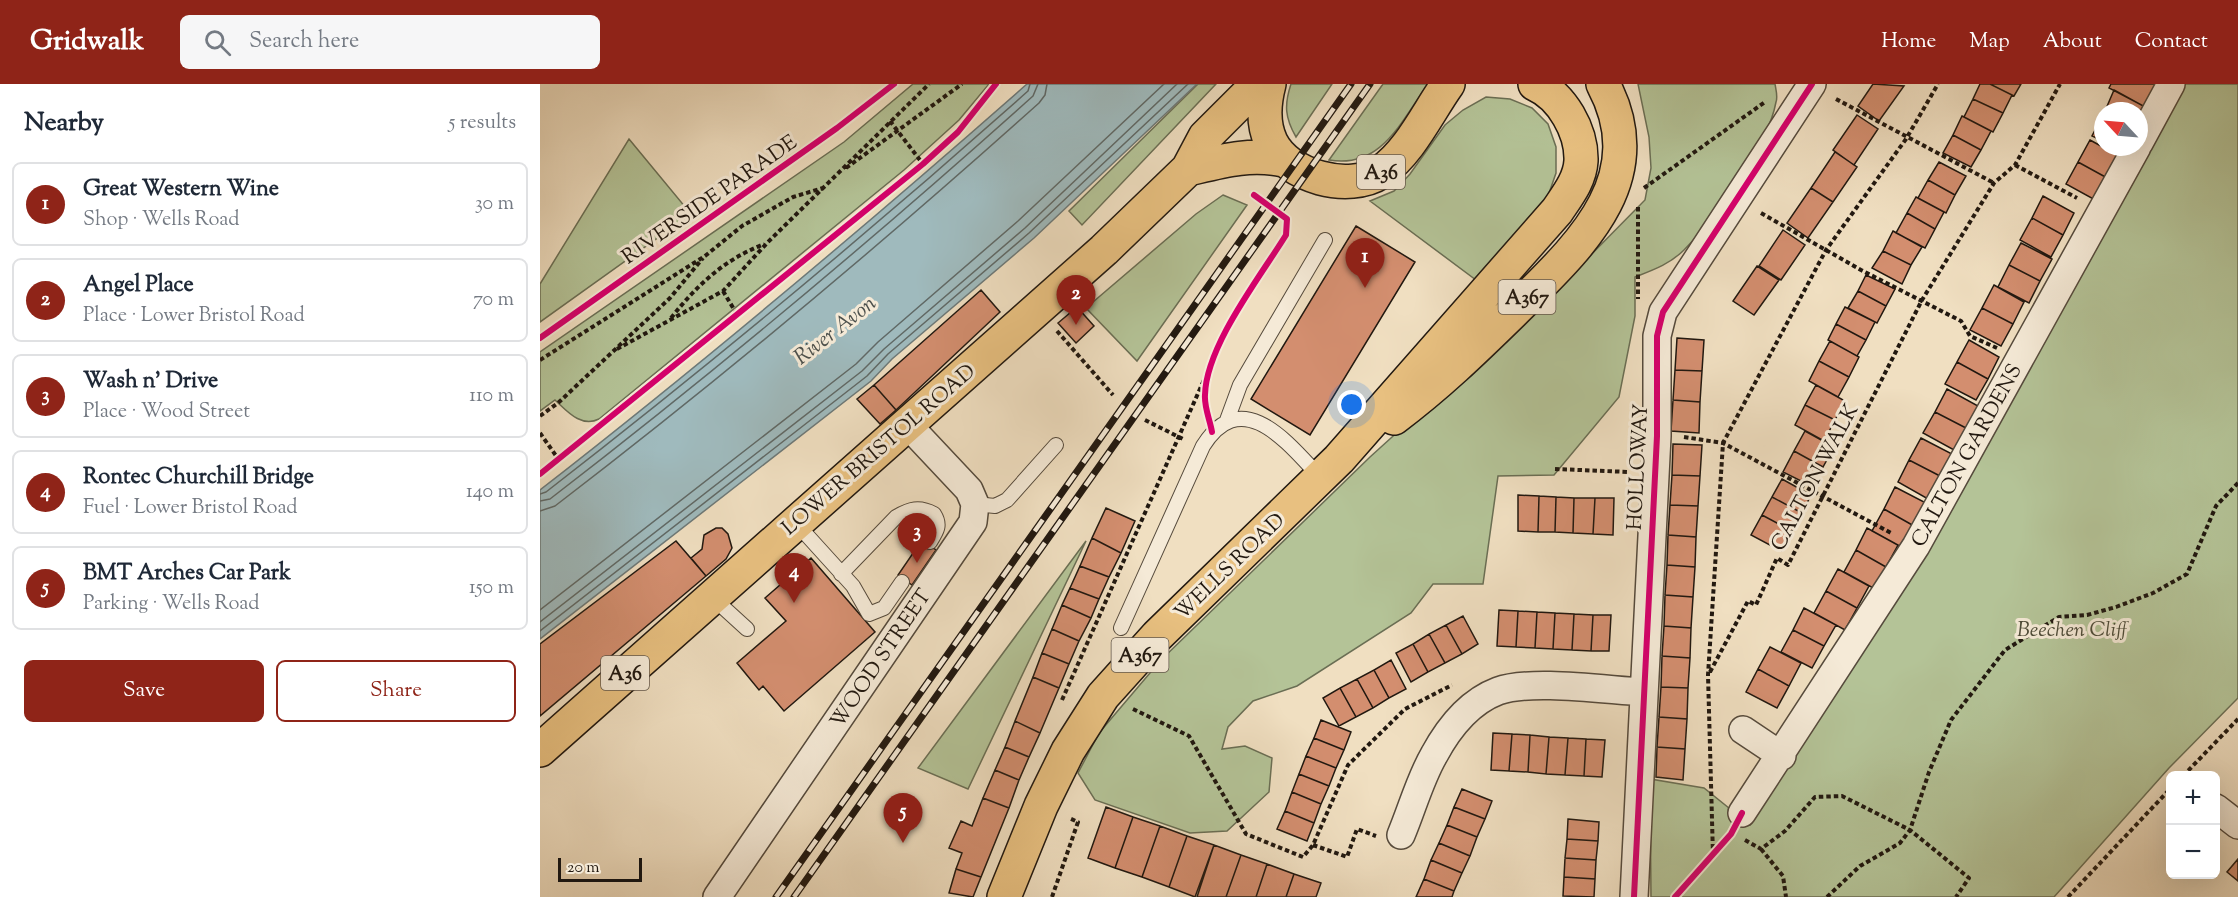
<!DOCTYPE html>
<meta charset="utf-8">
<style>
:root{--surface:#fff;--page:#f6f6f7;--text:#1f2937;--muted:#747a83;--line:#e0e1e3;--accent:#8f2418}
body{margin:0;font-family:"Sorts Mill Goudy",serif;background:var(--page);color:var(--text)}
.controls{position:absolute;right:18px;bottom:18px;display:grid;overflow:hidden;border-radius:9px;box-shadow:0 6px 24px #0002}
.controls button{width:54px;height:54px;display:grid;place-items:center;padding:0;border:0;border-bottom:2px solid var(--line);background:var(--surface);color:var(--text);font:30px sans-serif}
.compass{position:absolute;left:1554px;top:18px;width:54px;height:54px;border-radius:50%;background:var(--surface);box-shadow:0 6px 24px #0002;rotate:296deg}
.scale{position:absolute;left:18px;bottom:15px;width:84px;box-sizing:border-box;padding-left:6px;border:3px solid #211810;border-top:0;font-size:16px;line-height:21px;white-space:nowrap;color:#211810;-webkit-text-stroke:4px #f5ead7;paint-order:stroke}
.you{position:absolute;left:812px;top:321px;width:21px;height:21px;margin:-15px;border:4px solid #fff;border-radius:50%;background:#1a73e8;box-shadow:0 0 0 9px #1a73e833}
.badge{display:grid;place-items:center;width:39px;height:39px;border-radius:50%;background:var(--accent);color:#fff;font-size:20px;font-weight:700}
.pin{position:absolute;translate:-50% -50px;filter:drop-shadow(0 2px 3px #0008)}
.pin::after{content:'';position:absolute;top:32px;width:21px;height:18px;background:inherit;clip-path:polygon(0 0,100% 0,50% 100%)}
.list{margin:0;padding:0;list-style:none}
h2{display:flex;justify-content:space-between;align-items:center;height:78px;margin:0;padding:0 24px;font-size:26px}
h2 small{font-size:20px;font-weight:400;color:var(--muted)}
.list li{display:grid;grid-template-columns:39px 1fr auto;gap:18px;align-items:center;box-sizing:border-box;height:84px;margin:0 12px 12px;padding:0 12px;border:2px solid var(--line);border-radius:9px}
.list b{display:block;font-size:22px;white-space:nowrap}
.list p{margin:0;font-size:20px;white-space:nowrap;color:var(--muted)}
.list em{font-size:20px;font-style:normal;color:var(--muted)}
.actions{display:flex;gap:12px;padding:18px 24px}
.actions a{flex:1;padding:14px 0;border:2px solid var(--accent);border-radius:9px;text-align:center;font-size:21px;color:var(--accent)}
.actions .main{background:var(--accent);color:#fff}
.icon{flex:none;width:33px;height:33px;fill:none;stroke:currentColor;stroke-width:2;stroke-linecap:round;stroke-linejoin:round}
.map{position:relative;flex:none;width:1698px;height:813px;overflow:hidden}
header{display:flex;align-items:center;gap:36px;box-sizing:border-box;height:84px;padding:0 30px;background:var(--accent);color:#fff}
header strong{font-size:28px}
nav{display:flex;gap:33px;margin-inline-start:auto;font-size:21px}
.search{width:420px;height:54px;background:var(--page);display:flex;align-items:center;gap:15px;box-sizing:border-box;padding:0 21px;border-radius:9px;color:var(--muted);font-size:22px}
main{display:flex}
aside{flex:1;background:var(--surface)}
.map>svg:first-child{display:block}
.green{fill:#b4c397;stroke:#6a6e54;stroke-width:1.5}
.water{fill:#9fbabd;stroke:#6d7978;stroke-width:1.5}
.lines{fill:none;stroke-linecap:round;stroke-linejoin:round}
.shore{stroke:#606966;stroke-width:1.5}
.building{fill:#d38e6f;stroke:#211810;stroke-width:1.5}
.lane-casing{stroke:#554a3c;stroke-width:16}
.street-casing{stroke:#554a3c;stroke-width:30}
.primary-casing{stroke:#211810;stroke-width:36}
.highway-casing{stroke:#211810;stroke-width:36}
.path{stroke:#211810;stroke-width:4;stroke-dasharray:4.5 3;stroke-linecap:butt}
.lane{stroke:#f5ead7;stroke-width:14}
.street{stroke:#f5ead7;stroke-width:27}
.primary{stroke:#e8c080;stroke-width:33}
.highway{stroke:#e8c080;stroke-width:33}
.rail-casing{stroke:#211810;stroke-width:7}
.rail{stroke:#f5ead7;stroke-width:4.5;stroke-dasharray:14;stroke-linecap:butt}
.cycleway-casing{stroke:#f5ead7;stroke-width:10}
.cycleway{stroke:#d6006c;stroke-width:6}
.labels{text-anchor:middle;stroke-width:6;stroke-linejoin:round;paint-order:stroke}
.shield{fill:#f5ead7;stroke:#61574c;stroke-width:1.5}
.shield-label{font-size:20px;font-weight:bold;fill:#211810}
.street-label{font-size:21px;fill:#211810;stroke:#f5ead7}
.park-label{font-size:21px;font-style:italic;fill:#4d4b38;stroke:#f5ead7}
.water-label{font-size:22px;font-style:italic;fill:#4d514d;stroke:#f5ead7}
</style>
<header>
<strong>Gridwalk</strong>
<div class="search"><svg class="icon" aria-label="search" viewBox="0 0 24 24"><circle cx="10" cy="10" r="6"/><path d="M15 15l6 6"/></svg>Search here</div>
<nav><a>Home</a><a>Map</a><a>About</a><a>Contact</a></nav>
</header>
<main>
<aside>
<h2>Nearby<small>5 results</small></h2>
<ul class="list">
<li><span class="badge">1</span><div><b>Great Western Wine</b><p>Shop · Wells Road</p></div><em>30 m</em></li>
<li><span class="badge">2</span><div><b>Angel Place</b><p>Place · Lower Bristol Road</p></div><em>70 m</em></li>
<li><span class="badge">3</span><div><b>Wash n' Drive</b><p>Place · Wood Street</p></div><em>110 m</em></li>
<li><span class="badge">4</span><div><b>Rontec Churchill Bridge</b><p>Fuel · Lower Bristol Road</p></div><em>140 m</em></li>
<li><span class="badge">5</span><div><b>BMT Arches Car Park</b><p>Parking · Wells Road</p></div><em>150 m</em></li>
</ul>
<div class="actions"><a class="main">Save</a><a>Share</a></div>
</aside>
<div class="map">
<svg width="1698" height="813" viewBox="0 0 1698 813">
<rect width="100%" height="100%" fill="#f0dfc1"/>
<filter id="stains"><feTurbulence type="fractalNoise" baseFrequency=".00333" numOctaves="4"/><feColorMatrix values="0 0 0 0 .2 0 0 0 0 .09 0 0 0 0 .02 0 0 0 .5 -.17"/></filter>
<radialGradient id="worn" r=".72"><stop offset=".6" stop-color="#630" stop-opacity="0"/><stop offset="1" stop-color="#630" stop-opacity=".3"/></radialGradient>
<path class="green" d="M373,0H449L419,36L364,86L59,335C41,344 27,327 15,316L0,327V268L304,58Z
M658,0H676L542,141L529,127Z
M751,0H792L756,53C745,34 744,21 751,0Z
M843,0H888C861,37 842,85 789,76Z
M1098,0H1235C1236,6 1238,13 1236,18C1228,62 1175,135 1144,166C1130,180 1113,186 1095,193V232L1079,313L1014,391L958,392L943,500H893L871,529L757,602L713,617L688,643L682,665L705,662L732,674L729,708L687,747L650,749L555,716L538,689L559,649L621,576L830,373L1033,189L1105,116L1111,84L1109,53Z
M1639,0H1698V614L1629,684L1514,813H1111L1110,695L1164,704L1210,741L1385,466Z
M946,13L970,15L992,24L1008,40L1016,63V89L1008,112L936,196L830,117L854,107L870,90L905,41L923,26Z
M89,55L151,130L0,238V200Z
M683,111L707,121L597,277L546,224L656,130Z
M546,457L428,705L378,684Z"/>
<path class="water" d="M487,0H657L494,154L352,275L331,297L0,555V406C167,276 328,140 487,0Z"/>
<g class="lines">
<path class="shore" d="M0,410L6,408C171,280 332,146 488,7L490,0
M0,417L10,415C176,287 337,152 493,12L498,0
M0,427L15,422C182,294 343,159 499,19L505,11L507,0
M0,526L316,280L338,258L478,137L624,0
M0,538L322,287L344,265L485,144L637,0
M0,547L327,292L348,270L489,149L648,0"/>
</g>
<path class="building" d="M1333,0L1364,2L1339,37L1318,22Z
M1440,0H1450L1472,11L1463,29L1433,15Z
M1450,0H1481L1474,12Z
M1571,0H1616L1607,24L1569,4Z
M1574,6L1607,24L1599,38V27H1565Z
M1433,15L1463,29L1453,48L1424,33Z
M1317,31L1338,45L1314,81L1293,66Z
M1563,31V57L1552,52Z
M1422,32L1451,47L1441,66L1413,51Z
M1413,51L1441,66L1431,83L1403,69Z
M1550,56L1581,73L1569,95L1538,78Z
M1295,68L1317,83L1293,118L1271,104Z
M1399,78L1426,92L1415,111L1388,96Z
M1538,78L1569,95L1557,117L1526,100Z
M1388,96L1415,111L1406,129L1378,114Z
M1271,104L1293,118L1268,154L1247,139Z
M1503,112L1534,129L1523,151L1492,134Z
M1376,113L1404,128L1395,145L1367,129Z
M1367,129L1395,145L1385,164L1356,149Z
M1492,134L1523,151L1511,173L1480,156Z
M816,142L875,178L770,351L711,315Z
M1243,146L1265,161L1241,196L1219,182Z
M1353,147L1382,163L1371,181L1343,167Z
M1481,159L1512,175L1500,197L1469,181Z
M1343,167L1371,181L1362,200L1332,184Z
M1469,181L1500,197L1489,219L1458,203Z
M1217,182L1239,196L1214,231L1193,217Z
M1326,191L1355,205L1346,222L1318,207Z
M1454,201L1484,218L1473,240L1442,224Z
M441,206L460,228L356,326L334,301Z
M1318,207L1346,222L1337,239L1308,224Z
M537,223L554,242L536,259L518,239Z
M1305,223L1335,238L1326,256L1296,240Z
M1442,224L1473,240L1461,262L1430,246Z
M1296,240L1326,256L1317,272L1288,256Z
M1137,254L1164,256L1162,287L1135,286Z
M1429,256L1459,273L1448,295L1417,278Z
M1290,257L1319,273L1309,293L1279,277Z
M1279,277L1309,293L1298,313L1269,297Z
M1417,278L1448,295L1436,316L1405,300Z
M1135,286L1162,287L1160,318L1133,316Z
M334,301L356,326L340,340L317,315Z
M1276,301L1305,317L1295,336L1265,321Z
M1407,305L1438,322L1426,344L1395,328Z
M1133,316L1160,318L1159,349L1131,347Z
M1265,321L1295,336L1284,357L1255,341Z
M1395,328L1426,344L1414,366L1383,349Z
M1265,347L1294,363L1283,383L1254,367Z
M1381,354L1412,370L1400,392L1369,376Z
M1133,360L1162,361L1160,392L1132,391Z
M1254,367L1283,383L1273,403L1243,388Z
M1369,376L1400,392L1388,415L1358,398Z
M1132,391L1160,392L1158,422L1130,421Z
M1242,395L1271,411L1262,429L1232,413Z
M1355,403L1386,419L1374,442L1344,425Z
M978,411L999,412L998,448L978,447Z
M999,412L1016,413L1015,448H998Z
M1016,413L1034,414L1033,449L1015,448Z
M1232,413L1262,429L1252,447L1222,431Z
M1034,414H1055L1053,450L1033,449Z
M1055,414H1074L1073,451L1053,450Z
M1130,421L1158,422L1156,453L1128,451Z
M566,424L595,437L581,469L552,454Z
M1344,425L1374,442L1363,464L1332,447Z
M1222,431L1252,447L1241,467L1211,451Z
M176,444H182L188,450L192,464L186,475L166,492L151,474L162,465L164,451Z
M1327,444L1358,461L1346,483L1316,466Z
M1128,451L1156,453L1155,483L1127,481Z
M552,454L581,469L569,493L540,482Z
M382,456L396,466L372,501L358,491Z
M136,457L166,492L0,632V560Z
M1316,466L1346,483L1335,505L1304,488Z
M271,474L335,548L244,627L223,602L219,606L197,579L246,537L225,514Z
M1127,481L1155,483L1153,513L1125,511Z
M540,482L569,493L559,515L530,504Z
M1298,485L1329,502L1317,524L1286,507Z
M530,504L559,515L551,534L522,521Z
M1286,507L1317,524L1305,546L1274,529Z
M1125,511L1153,513L1151,544L1124,542Z
M522,521L551,534L539,557L512,545Z
M1264,524L1296,541L1284,562L1253,546Z
M959,526L978,527L976,563L957,562Z
M978,527L997,528L995,564L976,563Z
M997,528L1015,529L1013,565L995,564Z
M1015,529L1034,530L1032,566L1013,565Z
M1034,530L1053,531L1051,567L1032,566Z
M1053,531H1071L1069,567H1051Z
M923,532L938,560L922,570L906,541Z
M906,541L922,570L905,579L889,550Z
M1124,542L1151,544L1150,574L1122,572Z
M512,545L539,557L529,580L502,569Z
M1253,546L1284,562L1272,584L1241,568Z
M889,550L905,579L888,588L873,560Z
M873,560L888,588L871,598L856,569Z
M1230,563L1261,579L1249,602L1218,585Z
M502,569L529,580L519,604L493,593Z
M1122,572L1150,574L1148,604L1121,603Z
M851,576L866,605L849,614L834,586Z
M1218,585L1249,602L1237,624L1206,608Z
M834,586L849,614L833,624L817,595Z
M493,593L519,604L500,649L475,637Z
M817,595L833,624L816,633L800,604Z
M1121,603L1148,604L1147,635L1119,633Z
M800,604L816,633L799,642L783,614Z
M1119,633L1147,635L1145,665L1117,663Z
M781,636L811,648L804,666L774,654Z
M475,637L500,649L489,673L465,663Z
M953,649L972,650L969,687L951,686Z
M972,650L990,651L988,688L969,687Z
M990,651L1009,653L1006,690L988,688Z
M1009,653L1028,654L1025,691L1006,690Z
M774,654L804,666L796,684L766,672Z
M1028,654L1046,655L1044,692L1025,691Z
M1046,655L1065,656L1062,693L1044,692Z
M465,663L489,673L479,696L455,686Z
M1117,663L1145,665L1143,696L1116,693Z
M766,672L796,684L789,702L759,690Z
M455,686L479,696L469,724L443,714Z
M759,690L789,702L781,720L752,708Z
M922,705L952,717L945,735L914,723Z
M752,708L781,720L774,739L745,727Z
M443,714L469,724L441,793L416,785L422,769L409,764L421,737L432,742Z
M566,723L593,733L575,784L548,774Z
M914,723L945,735L937,753L907,741Z
M745,727L774,739L767,757L737,745Z
M593,733L620,742L602,793L575,784Z
M1028,735L1059,738L1058,757L1027,755Z
M907,741L937,753L930,772L899,759Z
M620,742L647,752L629,803L602,793Z
M647,752L674,761L655,813L629,803Z
M1027,755L1058,757L1056,776L1025,774Z
M899,759L930,772L922,789L891,776Z
M674,761L701,771L686,813H657Z
M701,771L727,780L716,813H686Z
M1025,774L1056,776L1055,795L1024,793Z
M1698,775V797L1687,788Z
M891,776L922,789L914,807L884,795Z
M727,780L754,790L746,813H716Z
M416,785L441,793L433,813L409,809Z
M754,790L781,799L776,813H746Z
M1024,793L1055,795L1054,813L1023,812Z
M884,795L914,807L912,813H876Z"/>
<g class="lines">
<g class="lane-casing">
<path id="lane" d="M686,339L700,301L785,156
M435,420L455,422L467,416L516,361
M255,438L313,502L329,530L344,524L362,498
M301,490L356,433C370,425 379,422 394,430C401,441 397,447 390,458
M173,514L207,545
M581,544L663,362C702,300 748,359 780,393"/>
</g>
<g class="street-casing">
<path id="street" d="M1599,59L1631,0
M1203,646L1242,672
M1676,724L1698,741
M1202,729L1376,462L1597,63
M861,751C872,725 880,695 894,671C908,645 929,618 958,607C991,595 1066,606 1104,608
M177,813L433,438L435,420L429,406L366,339
M1094,813L1117,352V252L1123,228L1272,0"/>
</g>
<g class="primary-casing">
<path id="primary" d="M854,334C898,301 933,267 973,228C1036,165 1115,97 1063,0
M464,813L501,722L528,667L563,612L617,552L799,375L1017,127C1027,112 1040,96 1041,77C1042,47 1022,12 995,0"/>
</g>
<g class="highway-casing">
<path id="highway" d="M729,0C724,19 722,39 731,58C748,93 809,109 841,88C870,68 888,28 908,0
M648,85C682,77 709,69 744,76
M0,666L564,166L648,85L665,53L718,0"/>
</g>
<path class="path" d="M1296,15L1454,99
M350,37L383,80
M1475,81L1537,114
M306,84L422,0
M1104,104L1225,18
M1098,123V215
M1221,129L1321,186L1421,237L1430,252L1457,264
M183,207L198,232
M131,234C158,200 184,176 224,160
M517,247L573,311
M77,265L183,207L228,158L389,0
M0,276L165,172L202,142L253,113L283,104
M667,326L664,312L670,283
M0,332L18,319L130,214L163,174
M605,336L645,356
M0,349L19,376
M1144,353L1183,359L1353,450
M1015,385L1089,388
M1170,588L1208,517L1216,521L1237,474L1248,481L1382,216L1454,99L1475,81L1520,0
M522,616L683,253L746,151L747,135
M593,625L649,652L706,750L763,773L773,761L808,681L865,625L912,601
M1643,692L1698,635
M1205,756L1221,765L1245,747L1275,713L1302,712L1370,746L1429,794L1416,813
M773,761L807,773L817,745L836,752
M1221,765L1243,792L1246,813
M1173,772L1168,591L1183,359L1286,166L1366,55L1398,0
M512,813L538,738L529,734
M1287,813L1320,782L1360,759L1370,746L1389,688L1411,636L1465,566L1519,533L1547,531L1576,523L1613,509L1647,490L1676,422L1698,399
M1528,813L1630,705"/>
<use href="#lane" class="lane"/>
<use href="#street" class="street"/>
<use href="#primary" class="primary"/>
<use href="#highway" class="highway"/>
<g class="rail-casing">
<path id="rail" d="M236,813L811,0
M254,813L830,0"/>
</g>
<use href="#rail" class="rail"/>
<g class="cycleway-casing">
<path id="cycleway" d="M0,254L297,44L354,0
M672,348C670,336 664,323 665,311C666,262 720,193 746,151L747,135L714,111
M0,390L383,80L418,48L456,0
M1094,813L1117,352V252L1123,228L1272,0
M1135,813L1191,750L1202,729"/>
</g>
<use href="#cycleway" class="cycleway"/>
</g>
<g class="labels">
<g class="shield">
<rect x="817" y="71" width="48" height="34" rx="4.5"/>
<rect x="958.5" y="196" width="57" height="34" rx="4.5"/>
<rect x="571.5" y="554" width="57" height="34" rx="4.5"/>
<rect x="61" y="572" width="48" height="34" rx="4.5"/>
</g>
<g class="shield-label">
<text x="841" y="95">A36</text>
<text x="987" y="220">A367</text>
<text x="600" y="578">A367</text>
<text x="85" y="596">A36</text>
</g>
<g class="street-label">
<text transform="translate(169 115) rotate(-35)" y="7">RIVERSIDE PARADE</text>
<text transform="translate(338 365) rotate(-41)" y="7">LOWER BRISTOL ROAD</text>
<text transform="translate(1426 371) rotate(-61)" y="7">CALTON GARDENS</text>
<text transform="translate(1097 383) rotate(-87)" y="7">HOLLOWAY</text>
<text transform="translate(1274 393) rotate(-62)" y="7">CALTON WALK</text>
<text transform="translate(689 482) rotate(-44)" y="7">WELLS ROAD</text>
<text transform="translate(340 574) rotate(-56)" y="7">WOOD STREET</text>
</g>
<g class="park-label">
<text x="1532" y="552">Beechen Cliff</text>
</g>
<g class="water-label">
<text transform="translate(294 245) rotate(-38)" y="8">River Avon</text>
</g>
</g>
<rect width="100%" height="100%" filter="url(#stains)"/>
<rect width="100%" height="100%" fill="url(#worn)"/>
</svg>
<div class="controls">
<button>+</button>
<button>−</button>
</div>
<svg class="compass" viewBox="-18 -18 36 36"><path d="M0-13l5 13h-10z" fill="#e53935"/><path d="M0 13l5-13h-10z" fill="#747a83"/></svg>
<div class="scale">20 m</div>
<div class="you"></div>
<div class="pin badge" style="left:825px;top:204px">1</div>
<div class="pin badge" style="left:536px;top:241px">2</div>
<div class="pin badge" style="left:377px;top:479px">3</div>
<div class="pin badge" style="left:254px;top:519px">4</div>
<div class="pin badge" style="left:363px;top:759px">5</div>
</div>
</main>
